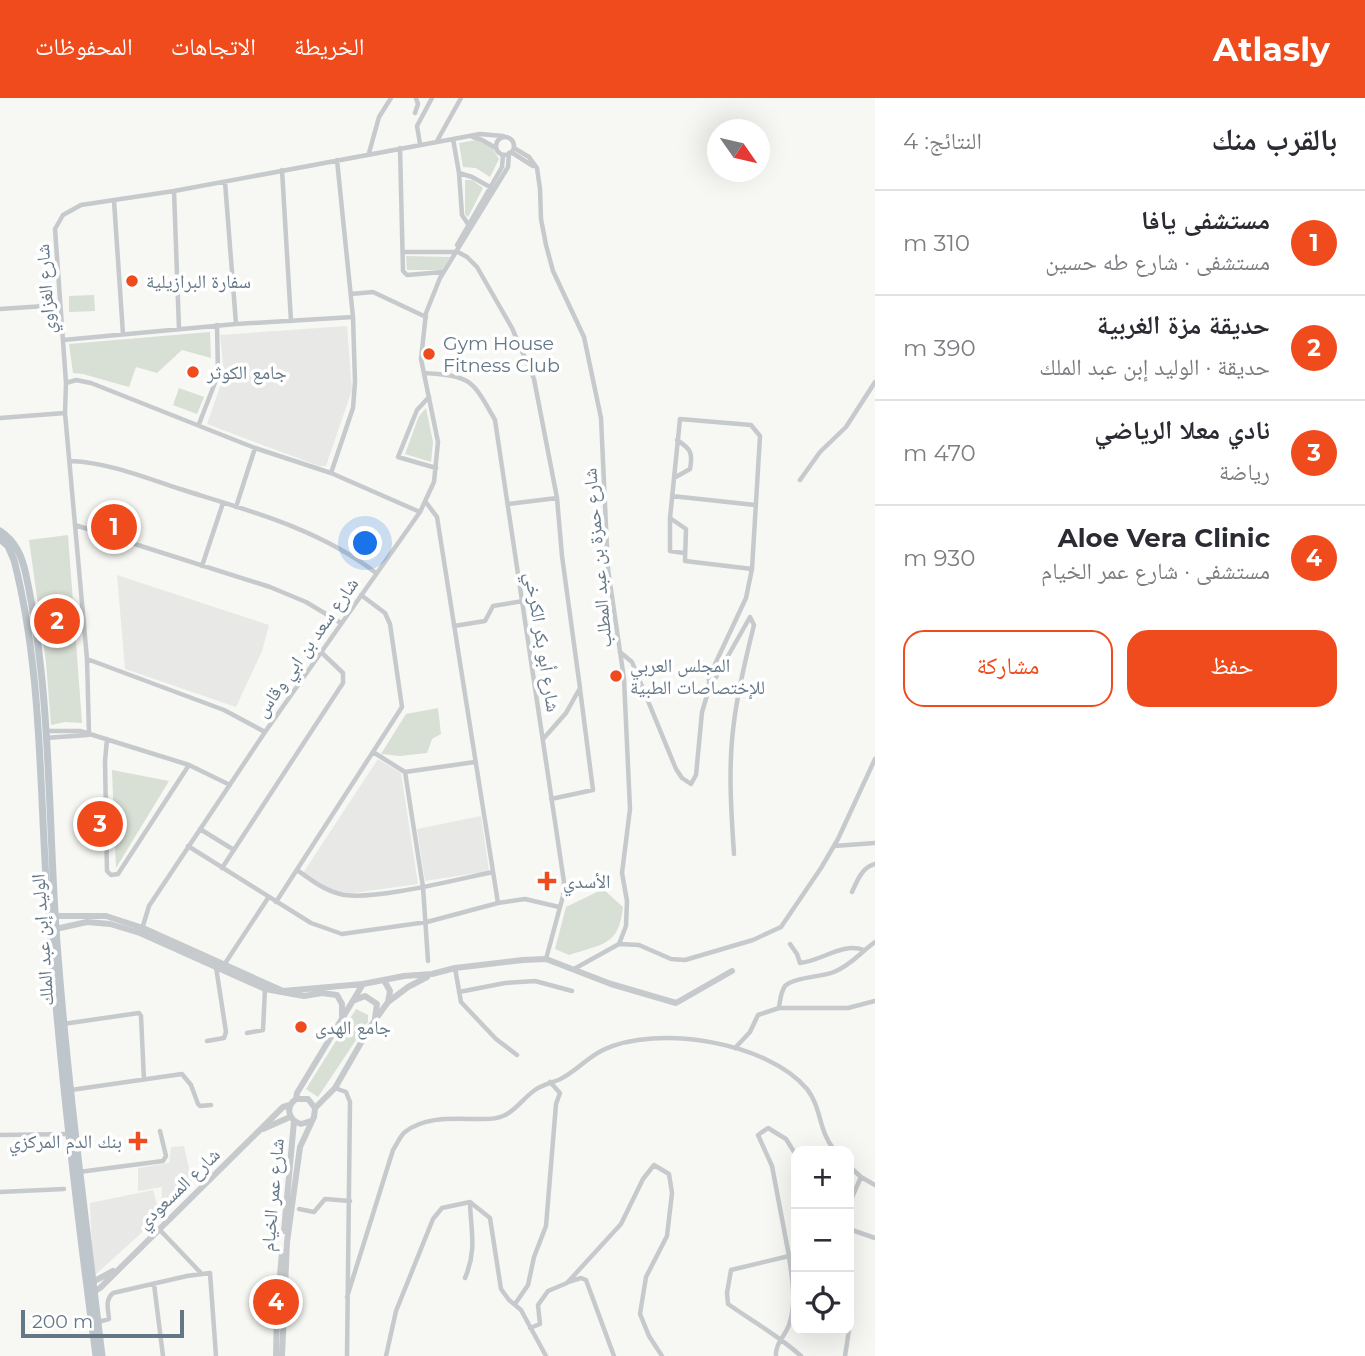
<!DOCTYPE html>
<html lang="ar">
<meta charset="utf-8">
<style>
:root{--surface:#fff;--page:#f7f7f7;--text:#2b2b33;--muted:#7c7c81;--line:#e1e1e2;--accent:#ef4b1c}
body{margin:0;font-family:Montserrat,"Noto Naskh Arabic",sans-serif;background:var(--page);color:var(--text);direction:rtl}
.controls{position:absolute;right:21px;bottom:21px;display:grid;overflow:hidden;border-radius:14px;box-shadow:0 7px 28px #0002}
.controls button{width:63px;height:63px;display:grid;place-items:center;padding:0;border:0;border-bottom:2px solid var(--line);background:var(--surface);color:var(--text);font:35px sans-serif}
.compass{position:absolute;left:707px;top:21px;width:63px;height:63px;border-radius:50%;background:var(--surface);box-shadow:0 7px 28px #0002;rotate:124deg}
.scale{position:absolute;left:21px;bottom:18px;width:163px;box-sizing:border-box;padding-left:7px;border:4px solid #647787;border-top:0;font-size:19px;line-height:24px;white-space:nowrap;color:#647787;-webkit-text-stroke:5px #fff;paint-order:stroke}
.you{position:absolute;left:366px;top:446px;width:24px;height:24px;margin:-18px;border:5px solid #fff;border-radius:50%;background:#1a73e8;box-shadow:0 0 0 10px #1a73e833}
.badge{display:grid;place-items:center;width:46px;height:46px;border-radius:50%;background:var(--accent);color:#fff;font-size:23px;font-weight:700}
.pin{position:absolute;translate:-50% -50%;border:4px solid #fff;box-shadow:0 2px 7px #0006}
.list{margin:0;padding:0;list-style:none}
h2{display:flex;justify-content:space-between;align-items:center;height:91px;margin:0;padding:0 28px;font-size:30px}
h2 small{font-size:23px;font-weight:400;color:var(--muted)}
.list li{display:grid;grid-template-columns:46px 1fr auto;gap:21px;align-items:center;box-sizing:border-box;height:105px;padding:0 28px;border-top:2px solid var(--line)}
.list b{display:block;font-size:26px;white-space:nowrap}
.list p{margin:0;font-size:23px;white-space:nowrap;color:var(--muted)}
.list em{font-size:23px;font-style:normal;color:var(--muted)}
.actions{display:flex;gap:14px;padding:21px 28px}
.actions a{flex:1;padding:16px 0;border:2px solid var(--accent);border-radius:21px;text-align:center;font-size:24px;color:var(--accent)}
.actions .main{background:var(--accent);color:#fff}
.icon{flex:none;width:38px;height:38px;fill:none;stroke:currentColor;stroke-width:2;stroke-linecap:round;stroke-linejoin:round}
.map{position:relative;flex:none;width:875px;height:1258px;overflow:hidden;direction:ltr}
header{display:flex;align-items:center;gap:42px;box-sizing:border-box;height:98px;padding:0 35px;background:var(--accent);color:#fff}
header strong{font-size:33px}
nav{display:flex;gap:38px;margin-inline-start:auto;font-size:24px}
main{display:flex}
aside{flex:1;background:var(--surface)}
.map>svg:first-child{display:block}
.built{fill:#e8e9e7}
.green{fill:#d8dfd4}
.lines{fill:none;stroke-linecap:round;stroke-linejoin:round}
.minor{stroke:#c6cacd;stroke-width:4.5}
.tertiary{stroke:#c6cacd;stroke-width:6}
.secondary{stroke:#bec6cc;stroke-width:7}
.poi-dot{fill:#ef4b1c;stroke:#fff;stroke-width:2.5}
.labels{text-anchor:middle;stroke-width:7;stroke-linejoin:round;paint-order:stroke}
.poi-label{font-size:19px;fill:#647787;stroke:#fff;text-anchor:start}
.street-label{font-size:19px;fill:#647787;stroke:#fff}
</style>
<header>
<strong>Atlasly</strong>
<nav><a>الخريطة</a><a>الاتجاهات</a><a>المحفوظات</a></nav>
</header>
<main>
<aside>
<h2>بالقرب منك<small>النتائج: 4</small></h2>
<ul class="list">
<li><span class="badge">1</span><div><b>مستشفى يافا</b><p>مستشفى · شارع طه حسين</p></div><em>310 m</em></li>
<li><span class="badge">2</span><div><b>حديقة مزة الغربية</b><p>حديقة · الوليد إبن عبد الملك</p></div><em>390 m</em></li>
<li><span class="badge">3</span><div><b>نادي معلا الرياضي</b><p>رياضة</p></div><em>470 m</em></li>
<li><span class="badge">4</span><div><b>Aloe Vera Clinic</b><p>مستشفى · شارع عمر الخيام</p></div><em>930 m</em></li>
</ul>
<div class="actions"><a class="main">حفظ</a><a>مشاركة</a></div>
</aside>
<div class="map">
<svg width="875" height="1258" viewBox="0 0 875 1258">
<rect width="100%" height="100%" fill="#f7f7f3"/>
<path class="built" d="M347,228L352,292L326,368H319L207,326L224,277L220,237Z
M117,477L269,527L262,553L236,609L125,571Z
M378,661L401,675L418,786L353,795L335,794L303,775Z
M481,718L489,773L425,783L417,731Z
M184,1048L192,1084L161,1109L162,1089L138,1093V1070L169,1065L171,1049Z
M153,1092L160,1118L93,1179L90,1105Z"/>
<path class="green" d="M476,42L492,49L499,61L490,79L476,70L463,69L459,45Z
M465,82H472L483,90L468,119L465,116Z
M406,158L450,159L442,172H407Z
M94,197L95,213L69,214V198Z
M210,234L211,260L182,252L157,275L136,269L129,289L83,276L73,275L69,246Z
M179,290L204,299L197,316L173,307Z
M426,310L433,344L431,364L405,356L419,318Z
M68,437L82,625L65,624L51,627L46,564L29,442Z
M438,610L441,636L432,641L427,655L400,658L381,656L406,616Z
M112,672L169,683L116,770Z
M603,791L623,809C619,848 602,846 569,857L555,851L566,809Z
M356,911L368,917V924L318,999L306,991Z"/>
<g class="lines">
<path class="minor" d="M415,15L418,6L416,0
M496 48a9 9 0 1 1 18 0a9 9 0 1 1-18 0Z
M473,39L482,42L496,50
M453,41L459,75L462,117L468,126
M437,43L461,0
M420,46L417,28L432,0
M400,50L403,173L407,177L443,174
M514,50L529,59L537,70L540,91L541,121L546,147L553,173L584,239L601,320L608,471L624,581L630,711L622,775L627,803L626,828L619,846L574,871
M511,54L533,68
M369,55L379,19L391,0
M282,72L291,223
M459,75L472,79L490,89
M225,84L236,226
M174,93L179,231
M114,103L123,236
M457,147L502,69L503,57
M456,153L467,159L477,169L512,230L534,281L557,400L562,458L580,590L566,615L544,640
M403,154H454
M351,196L373,194L426,219
M0,211L60,207
M63,242L236,226L353,219
M424,275C471,278 472,281 495,322L564,784L563,798L546,861
M66,285L76,282L91,285L255,350L331,375L420,414
M429,299L417,312L398,359L436,370
M0,320L65,315
M199,326L218,277L217,227
M71,363C110,365 143,379 180,391C247,412 320,431 376,475
M331,375L353,310L355,284L353,219L337,62
M674,380L690,371C693,355 691,351 677,342
M800,382L820,354L846,329L875,284
M672,398L755,407
M425,403L437,419L498,805
M508,406L557,400
M236,409L255,350
M670,420L686,431L685,463L752,471
M75,427L270,489L306,504L341,525
M202,468L223,405
M454,528L485,523L493,508L523,503
M620,554L632,564L676,671L682,680L691,686L696,677L702,614L709,591V579L746,500L752,471L760,338L751,327L680,321L670,420V453L684,455
M87,561L224,612L265,634
M710,590L750,519L754,527C746,559 738,591 734,624C728,667 731,712 734,756
M45,633H80L189,667L230,687
M89,636L87,561L65,315L66,285L55,131L63,117L81,107L174,93L480,36L503,38
M45,640L88,637
M107,641L105,663L107,773L111,777L118,776L189,667
M373,654L405,674L475,664
M405,674L423,789L428,863
M551,701L593,692L580,591
M200,731L234,752
M188,748L311,825L342,836L427,824L498,805L525,801L559,809
M834,748L875,745
M222,770L343,585V575L321,554
M297,772C311,782 324,792 340,796C369,804 459,781 493,774
M852,794C857,783 862,769 875,766
M276,804L402,609L390,526L385,515L361,497
M142,831L149,808L265,634L420,414L434,384L438,344L421,261L426,215L440,180L508,69L509,55
M619,846L639,847L671,861L685,862L753,842L781,829L821,770L838,741L875,661
M790,846L797,856L800,865C822,863 842,844 864,852
M224,867L268,800
M455,870L461,904L496,941L517,957
M459,894L505,885L535,883L572,893
M779,909C780,903 781,893 785,888C794,879 822,879 834,874C851,867 861,854 875,844
M63,926L139,915L141,918L144,982
M247,935L263,932L265,891
M207,943L224,940L226,934L216,869
M735,950L750,934L758,917L779,910H848L875,903
M335,990L346,994L350,1004L347,1258
M71,992L182,976L191,987L198,1006L200,1008L211,1007
M0,1037L68,1036
M796,1057L786,1041L768,1030L758,1037L772,1068L789,1158L731,1172L727,1195L728,1206C752,1223 779,1238 801,1258
M849,1068L861,1079L875,1087
M79,1074L163,1063L166,1058L160,1033
M0,1094L64,1091
M849,1106L861,1079
M299,1111L314,1114L325,1101L350,1103
M159,1131L200,1174
M849,1131L875,1140
M465,1180C477,1152 471,1134 470,1105
M568,1184L581,1180L586,1182L614,1258
M154,1186L163,1258
M347,1199L393,1052C397,1046 400,1038 405,1034C425,1018 453,1021 477,1021C486,1021 494,1022 503,1018C516,1013 523,1000 535,992C544,985 555,985 564,979C578,971 587,960 603,952C657,926 768,944 807,991C822,1010 818,1033 835,1053
M515,1206L528,1187L534,1159L546,1128L556,1006L560,995L550,984
M98,1224L109,1221C108,1210 105,1202 113,1195L187,1178L210,1175L216,1258
M530,1230L540,1226L538,1207L548,1193L567,1185L621,1126L643,1081L654,1067L669,1076L672,1095L667,1138L646,1179L640,1216L649,1238L662,1258
M386,1258L396,1213L433,1121L442,1110L470,1104L490,1120L501,1191L509,1202L521,1212L546,1258
M776,1258C775,1246 785,1238 789,1227C797,1204 792,1182 789,1158
M845,1258L849,1232"/>
<path class="tertiary" d="M54,818H106L143,830L283,893L363,886L404,878L432,876L455,870L523,862L546,861L611,886L676,905L732,873
M51,832L87,824L110,826L140,835L265,891L304,898L322,895L337,897L342,906V919
M385,884L390,893L388,904
M355,902L365,898L377,906L375,920
M296,1001H308L315,1010
M311,1023L301,1026C288,1022 285,1009 296,1001L297,995L363,886
M263,1031L290,1019
M284,1133L294,1023
M89,1186L113,1173
M92,1195L100,1190L283,1009L290,1007
M276,1258L277,1213L282,1154
M282,1258L287,1144L300,1049L314,1019L315,1010L335,990L370,929L388,904L408,889L427,879"/>
<path class="secondary" d="M0,433C16,444 22,458 26,477C51,592 48,714 56,831C66,974 85,1116 102,1258
M0,441L8,448L14,462C43,575 39,694 48,810C59,960 76,1109 96,1258"/>
</g>
<g class="poi-dot">
<circle cx="132" cy="183" r="7"/>
<circle cx="429" cy="256" r="7"/>
<circle cx="193" cy="274" r="7"/>
<circle cx="616" cy="578" r="7"/>
<path d="M543.5 772.5h7v7h7v7h-7v7h-7v-7h-7v-7h7z"/>
<circle cx="301" cy="929" r="7"/>
<path d="M134.5 1032.5h7v7h7v7h-7v7h-7v-7h-7v-7h7z"/>
</g>
<g class="labels">
<g class="poi-label">
<text x="146" y="190">سفارة البرازيلية</text>
<text x="443" y="252">Gym House<tspan x="443" dy="22">Fitness Club</tspan></text>
<text x="207" y="281">جامع الكوثر</text>
<text x="630" y="574">المجلس العربي<tspan x="630" dy="22">للإختصاصات الطبية</tspan></text>
<text x="563" y="790">الأسدي</text>
<text x="315" y="936">جامع الهدى</text>
<text x="122" y="1050" text-anchor="end">بنك الدم المركزي</text>
</g>
<g class="street-label">
<text transform="translate(45 191) rotate(-94)" y="7">شارع الغزاوي</text>
<text transform="translate(597 460) rotate(-95)" y="7">شارع حمزة بن عبد المطلب</text>
<text transform="translate(543 544) rotate(81)" y="7">شارع أبو بكر الكرخي</text>
<text transform="translate(306 549) rotate(-55)" y="7">شارع سعد بن ابي وقاس</text>
<text transform="translate(42 842) rotate(-94)" y="7">الوليد إبن عبد الملك</text>
<text transform="translate(178 1090) rotate(-44)" y="7">شارع المسعودي</text>
<text transform="translate(272 1097) rotate(-85)" y="7">شارع عمر الخيام</text>
</g>
</g>
</svg>
<div class="controls">
<button>+</button>
<button>−</button>
<button><svg class="icon" aria-label="locate" viewBox="0 0 24 24"><circle cx="12" cy="12" r="6"/><path d="M12 2v4M12 18v4M2 12h4M18 12h4"/></svg></button>
</div>
<svg class="compass" viewBox="-18 -18 36 36"><path d="M0-13l5 13h-10z" fill="#e53935"/><path d="M0 13l5-13h-10z" fill="#7c7c81"/></svg>
<div class="scale">200 m</div>
<div class="you"></div>
<div class="pin badge" style="left:114px;top:429px">1</div>
<div class="pin badge" style="left:57px;top:523px">2</div>
<div class="pin badge" style="left:100px;top:726px">3</div>
<div class="pin badge" style="left:276px;top:1204px">4</div>
</div>
</main>
